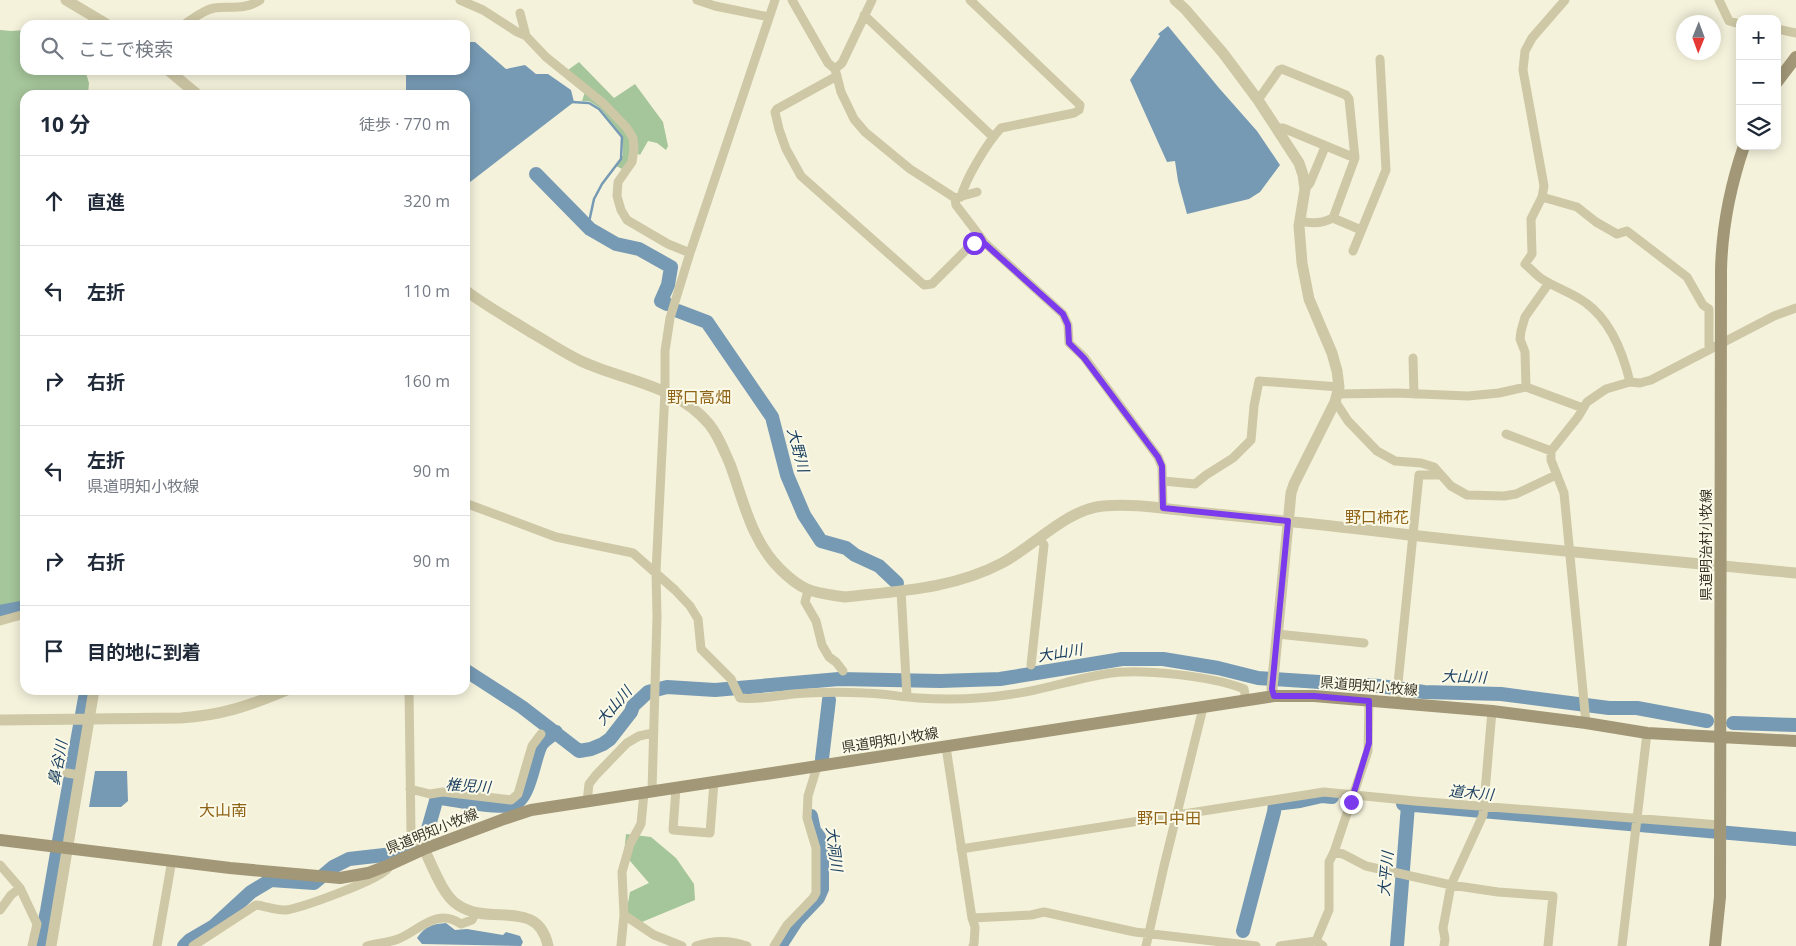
<!DOCTYPE html>
<html lang="ja">
<meta charset="utf-8">
<style>
:root{--surface:#fff;--page:#f6f6f7;--text:#1f2937;--muted:#747a83;--line:#e0e1e3}
body{margin:0;font-family:"Open Sans","Noto Sans JP",sans-serif;background:var(--page);color:var(--text)}
.controls{position:absolute;right:15px;top:15px;display:grid;overflow:hidden;border-radius:10px;box-shadow:0 2px 12px #0003}
.controls button{width:45px;height:45px;display:grid;place-items:center;padding:0;border:0;border-bottom:1px solid var(--line);background:var(--surface);color:var(--text);font:25px sans-serif}
.compass{position:absolute;left:1676px;top:15px;width:45px;height:45px;border-radius:50%;background:var(--surface);box-shadow:0 2px 12px #0003;rotate:181deg}
.stop{position:absolute;width:15px;height:15px;margin:-11px;border:4px solid #7c3aed;border-radius:50%;background:#fff}
.stop.end{background:#7c3aed;border-color:#fff;box-shadow:0 1px 5px #0008}
.list{margin:0;padding:0;list-style:none}
h2{display:flex;justify-content:space-between;align-items:center;height:65px;margin:0;padding:0 20px;font-size:21px}
h2 small{font-size:16px;font-weight:400;color:var(--muted)}
.list li{display:grid;grid-template-columns:32px 1fr auto;gap:15px;align-items:center;box-sizing:border-box;height:90px;padding:0 20px;border-top:1px solid var(--line)}
.list b{display:block;font-size:19px;white-space:nowrap}
.list p{margin:0;font-size:16px;white-space:nowrap;color:var(--muted)}
.list em{font-size:16px;font-style:normal;color:var(--muted)}
.icon{flex:none;width:28px;height:28px;fill:none;stroke:currentColor;stroke-width:2;stroke-linecap:round;stroke-linejoin:round}
.map{position:relative;flex:none;width:1796px;height:946px;overflow:hidden}
.search{position:absolute;background:var(--surface);box-shadow:0 2px 12px #0003;left:20px;top:20px;width:450px;height:55px;display:flex;align-items:center;gap:12px;box-sizing:border-box;padding:0 18px;border-radius:15px;color:var(--muted);font-size:19px}
.panel{position:absolute;background:var(--surface);box-shadow:0 2px 12px #0003;left:20px;top:90px;width:450px;height:605px;border-radius:15px}
.map>svg:first-child{display:block}
.green{fill:#a5c59a}
.water{fill:#779ab4}
.lines{fill:none;stroke-linecap:round;stroke-linejoin:round}
.stream{stroke:#779ab4;stroke-width:2.5}
.river{stroke:#779ab4;stroke-width:14}
.minor{stroke:#cec8a6;stroke-width:9}
.tertiary{stroke:#cec8a6;stroke-width:11}
.secondary{stroke:#a29777;stroke-width:12}
.route{stroke:#7c3aed;stroke-width:6}
.labels{text-anchor:middle;stroke-width:4;stroke-linejoin:round;paint-order:stroke}
.street-label{font-size:14px;fill:#393427;stroke:#fbfae8}
.water-label{font-size:15px;font-style:italic;fill:#193e5f;stroke:#fbfae8}
.quarter-label{font-size:16px;fill:#906418;stroke:#fbfae8}
</style>
<div class="map">
<svg width="1796" height="946" viewBox="0 0 1796 946">
<rect width="100%" height="100%" fill="#f4f2db"/>
<path class="green" d="M0,30L11,31L25,30V70H85L89,83L88,95H25V603L0,607Z
M579,62L614,98L635,84L663,122L668,146L666,150L657,143L648,141L640,155L630,148L628,161L622,169L616,166L623,155V137L600,108L589,101H582L585,92L568,70Z
M626,834L651,837L676,858L694,884L695,900L642,922L626,914L630,892L649,883L624,854Z"/>
<path class="water" d="M1168,26L1219,88L1257,131L1280,165L1260,192L1249,199L1187,214L1178,181L1175,161L1167,162L1130,80L1160,36L1158,34Z
M465,42H475L506,69L525,65L536,74H548L571,90L574,102L465,186V95H407L406,94V70H465Z
M95,771H127L128,801L121,807H89Z
M446,923L455,930L467,929L503,935L506,932L520,936L523,942L521,946L422,944L417,938C425,926 433,924 446,923Z"/>
<g class="lines">
<path class="stream" d="M571,102L589,103L599,109L622,137L621,159L602,184L594,199L589,222L591,225L590,229"/>
<path class="river" d="M536,174L590,229L616,244L639,249L671,267L668,285L661,301L667,304
M678,311L707,322L772,417L787,475L804,515L821,541L846,548L855,555L879,566L897,583
M0,612L25,607
M465,670L522,707L579,751L591,749L603,744L610,739L631,712L633,706L648,692L667,687L715,690L839,679L940,681L1000,679L1122,659H1163L1218,668L1258,678L1380,686L1424,692L1501,694L1609,708H1637L1707,721
M1733,723L1796,725
M822,759L829,700
M1403,804L1796,839
M59,841L85,698L88,691
M1243,931L1274,812L1275,804L1300,801L1322,796L1332,797
M39,946L47,911L57,853
M184,946L190,940L214,926L251,892L271,880L314,883L333,867L349,859L393,854L411,846L423,837L428,829L436,801L441,798C462,801 490,808 511,805C530,802 533,760 541,745C544,740 551,736 556,732
M780,946L797,920L818,898L822,889V859L819,837L814,830L811,816
M1397,946L1408,805"/>
<path class="minor" d="M460,0L483,10L517,32L526,36L546,57L603,103L627,128L633,138L634,149L632,162L618,182L617,196L621,210L627,220L668,244L690,253
M697,0L715,6L769,17
M792,0L828,63L835,69L841,92L854,119L865,132L910,169L955,198L977,192
M1565,0L1532,38L1525,51L1523,70L1544,186L1542,197L1531,219L1532,254L1525,264C1531,269 1536,275 1542,279C1556,288 1573,293 1586,303C1611,321 1623,353 1630,382
M1719,0L1729,21L1740,24
M520,13L526,36
M864,15L993,137
M183,25C193,19 203,10 214,8C230,6 246,10 260,0
M1777,29L1796,33
M835,69L842,63L872,0
M837,76L777,109L775,112L779,129L786,149L801,176L924,285L932,284L980,236
M1258,100L1279,70L1282,69L1346,95L1349,99L1355,158L1333,218C1323,223 1312,224 1301,221
M1277,128H1283L1355,158
M1305,189L1310,183L1325,147
M961,197C966,178 987,143 1001,128L1074,113L1079,110L1080,105L970,0
M1542,197L1577,207L1596,222L1617,234L1627,231L1687,277L1703,305L1709,309V349
M955,198L956,205L985,243L1063,314L1068,325L1069,343L1084,357L1158,457L1162,467L1163,508
M1333,218L1361,230
M1353,251L1386,170L1380,59
M1413,358L1414,394
M1526,387L1525,352L1520,339L1521,331L1525,317L1549,283
M1338,394L1397,393L1468,396L1499,393L1526,387L1583,408
M1335,401L1348,421L1377,451L1395,461L1421,463L1434,467L1451,486L1467,495L1504,496L1516,494L1556,475
M1506,434L1551,451
M1163,481L1195,484L1206,475L1233,458L1251,440L1254,406L1259,381L1339,387
M465,503L556,537L633,553L675,590L690,606L698,619L701,649L731,679L740,698C758,700 775,696 793,694C817,692 841,692 865,693C883,693 900,697 918,698C949,700 982,699 1013,694C1044,690 1074,679 1105,674C1140,668 1212,676 1244,689L1246,700
M808,590L805,602L816,621L822,645L829,657L836,662L843,671
M901,591L907,696
M0,621L25,614
M1277,634L1364,643
M1031,665L1044,545L1040,539
M409,690L411,832L424,849
M1396,703L1419,475H1440
M1586,723L1564,493L1551,460V451L1578,417L1587,402L1606,389L1630,382L1640,383L1651,380L1774,316L1796,308
M946,747L972,918L975,927L974,944L973,946
M67,773L79,775
M676,788L673,830L710,833L714,782
M410,789L430,794L443,792L511,800L518,794L532,746L541,734
M652,791L657,617L656,572L665,391V351L670,318L690,253L775,0
M587,802L589,784L596,775L627,743L639,736L653,733
M961,849L1324,792L1415,801L1720,825
M1334,852L1343,854L1366,866L1451,885L1498,892L1553,896L1548,946
M0,865L20,888L37,924L32,946
M0,910L11,895L20,888
M624,915L654,935L682,946
M972,918L1031,915L1044,912L1135,932L1256,946
M1316,941L1329,910V862L1334,852L1368,751L1369,701
M157,946L172,860
M193,946L256,905C266,906 276,911 286,910C301,908 382,879 388,868
M367,946C377,943 388,943 398,939C419,931 436,907 461,924L472,920L475,914
M621,946L624,915L622,872L630,844L641,824L644,793
M696,946C713,940 730,940 747,946
M774,946L787,925L813,898L816,893V848L807,818L808,796L817,767
M1146,946L1164,866L1203,708
M1280,946L1316,941L1323,946
M1444,946L1445,939L1443,928L1451,885L1483,815L1492,711
M1622,946L1647,733"/>
<path class="tertiary" d="M66,0L108,25
M1175,0L1185,9L1223,53L1258,100L1299,163L1303,175L1305,189L1299,226L1302,263L1309,299L1332,353L1337,371L1339,387L1335,402L1294,484L1291,493L1272,689L1274,696
M168,70L198,95
M465,290C486,306 510,319 532,333C548,342 564,353 581,361C624,381 677,385 709,424C719,436 724,451 730,464C744,502 751,540 780,569C788,577 797,585 807,589C818,594 833,595 845,597C898,591 953,589 1002,563C1033,547 1067,509 1103,506C1134,503 1165,509 1196,512C1256,518 1316,524 1376,531C1516,548 1656,559 1796,573
M0,720L181,718C222,715 249,706 287,690
M424,849C432,865 443,896 458,905C490,927 538,897 548,946
M51,946L94,690"/>
<path class="secondary" d="M1777,82L1796,57
M0,840L230,868L340,878L368,873L389,865L424,849L504,819L531,810L1274,696H1314L1492,711L1586,723L1647,733L1796,741
M1715,946L1720,897L1721,270C1722,227 1730,187 1744,146"/>
</g>
<g class="lines">
<path class="route" d="M974,243L980,236L984,243L1063,314L1068,325L1069,343L1084,358L1158,457L1162,466L1163,508L1288,521L1272,689L1274,696H1314L1369,701V743L1351,802"/>
</g>
<g class="labels">
<g class="street-label">
<text transform="translate(1706 545) rotate(-90)" y="5">県道明治村小牧線</text>
<text transform="translate(1369 686) rotate(5)" y="5">県道明知小牧線</text>
<text transform="translate(890 740) rotate(-9)" y="5">県道明知小牧線</text>
<text transform="translate(432 831) rotate(-22)" y="5">県道明知小牧線</text>
</g>
<g class="water-label">
<text transform="translate(798 450) rotate(75)" y="5">大野川</text>
<text transform="translate(1060 653) rotate(-9)" y="5">大山川</text>
<text transform="translate(1464 677) rotate(2)" y="5">大山川</text>
<text transform="translate(614 706) rotate(-49)" y="5">大山川</text>
<text transform="translate(58 763) rotate(-79)" y="5">鼻谷川</text>
<text transform="translate(468 786) rotate(4)" y="5">椎児川</text>
<text transform="translate(1471 793) rotate(5)" y="5">道木川</text>
<text transform="translate(834 849) rotate(83)" y="5">大洞川</text>
<text transform="translate(1386 874) rotate(-85)" y="5">大平川</text>
</g>
<g class="quarter-label">
<text x="699" y="403">野口高畑</text>
<text x="1377" y="523">野口柿花</text>
<text x="223" y="816">大山南</text>
<text x="1169" y="824">野口中田</text>
</g>
</g>
</svg>
<div class="controls">
<button>+</button>
<button>−</button>
<button><svg class="icon" aria-label="layers" viewBox="0 0 24 24"><path d="M12 4l9 5-9 5-9-5zM3 14l9 5 9-5"/></svg></button>
</div>
<svg class="compass" viewBox="-18 -18 36 36"><path d="M0-13l5 13h-10z" fill="#e53935"/><path d="M0 13l5-13h-10z" fill="#747a83"/></svg>
<div class="stop" style="left:974px;top:243px"></div>
<div class="stop end" style="left:1351px;top:802px"></div>
<div class="search"><svg class="icon" aria-label="search" viewBox="0 0 24 24"><circle cx="10" cy="10" r="6"/><path d="M15 15l6 6"/></svg>ここで検索</div>
<section class="panel">
<h2>10 分<small>徒歩 · 770 m</small></h2>
<ul class="list">
<li><svg class="icon" aria-label="ahead" viewBox="0 0 24 24"><path d="M12 20V5M6 11l6-6 6 6"/></svg><div><b>直進</b></div><em>320 m</em></li>
<li><svg class="icon" aria-label="left" viewBox="0 0 24 24"><path d="M17 20v-9H6M10 6l-5 5 5 5"/></svg><div><b>左折</b></div><em>110 m</em></li>
<li><svg class="icon" aria-label="right" viewBox="0 0 24 24"><path d="M7 20v-9h11M14 6l5 5-5 5"/></svg><div><b>右折</b></div><em>160 m</em></li>
<li><svg class="icon" aria-label="left" viewBox="0 0 24 24"><path d="M17 20v-9H6M10 6l-5 5 5 5"/></svg><div><b>左折</b><p>県道明知小牧線</p></div><em>90 m</em></li>
<li><svg class="icon" aria-label="right" viewBox="0 0 24 24"><path d="M7 20v-9h11M14 6l5 5-5 5"/></svg><div><b>右折</b></div><em>90 m</em></li>
<li><svg class="icon" aria-label="arrive" viewBox="0 0 24 24"><path d="M6 21V4h12l-3 4 3 4H6"/></svg><div><b>目的地に到着</b></div></li>
</ul>
</section>
</div>
